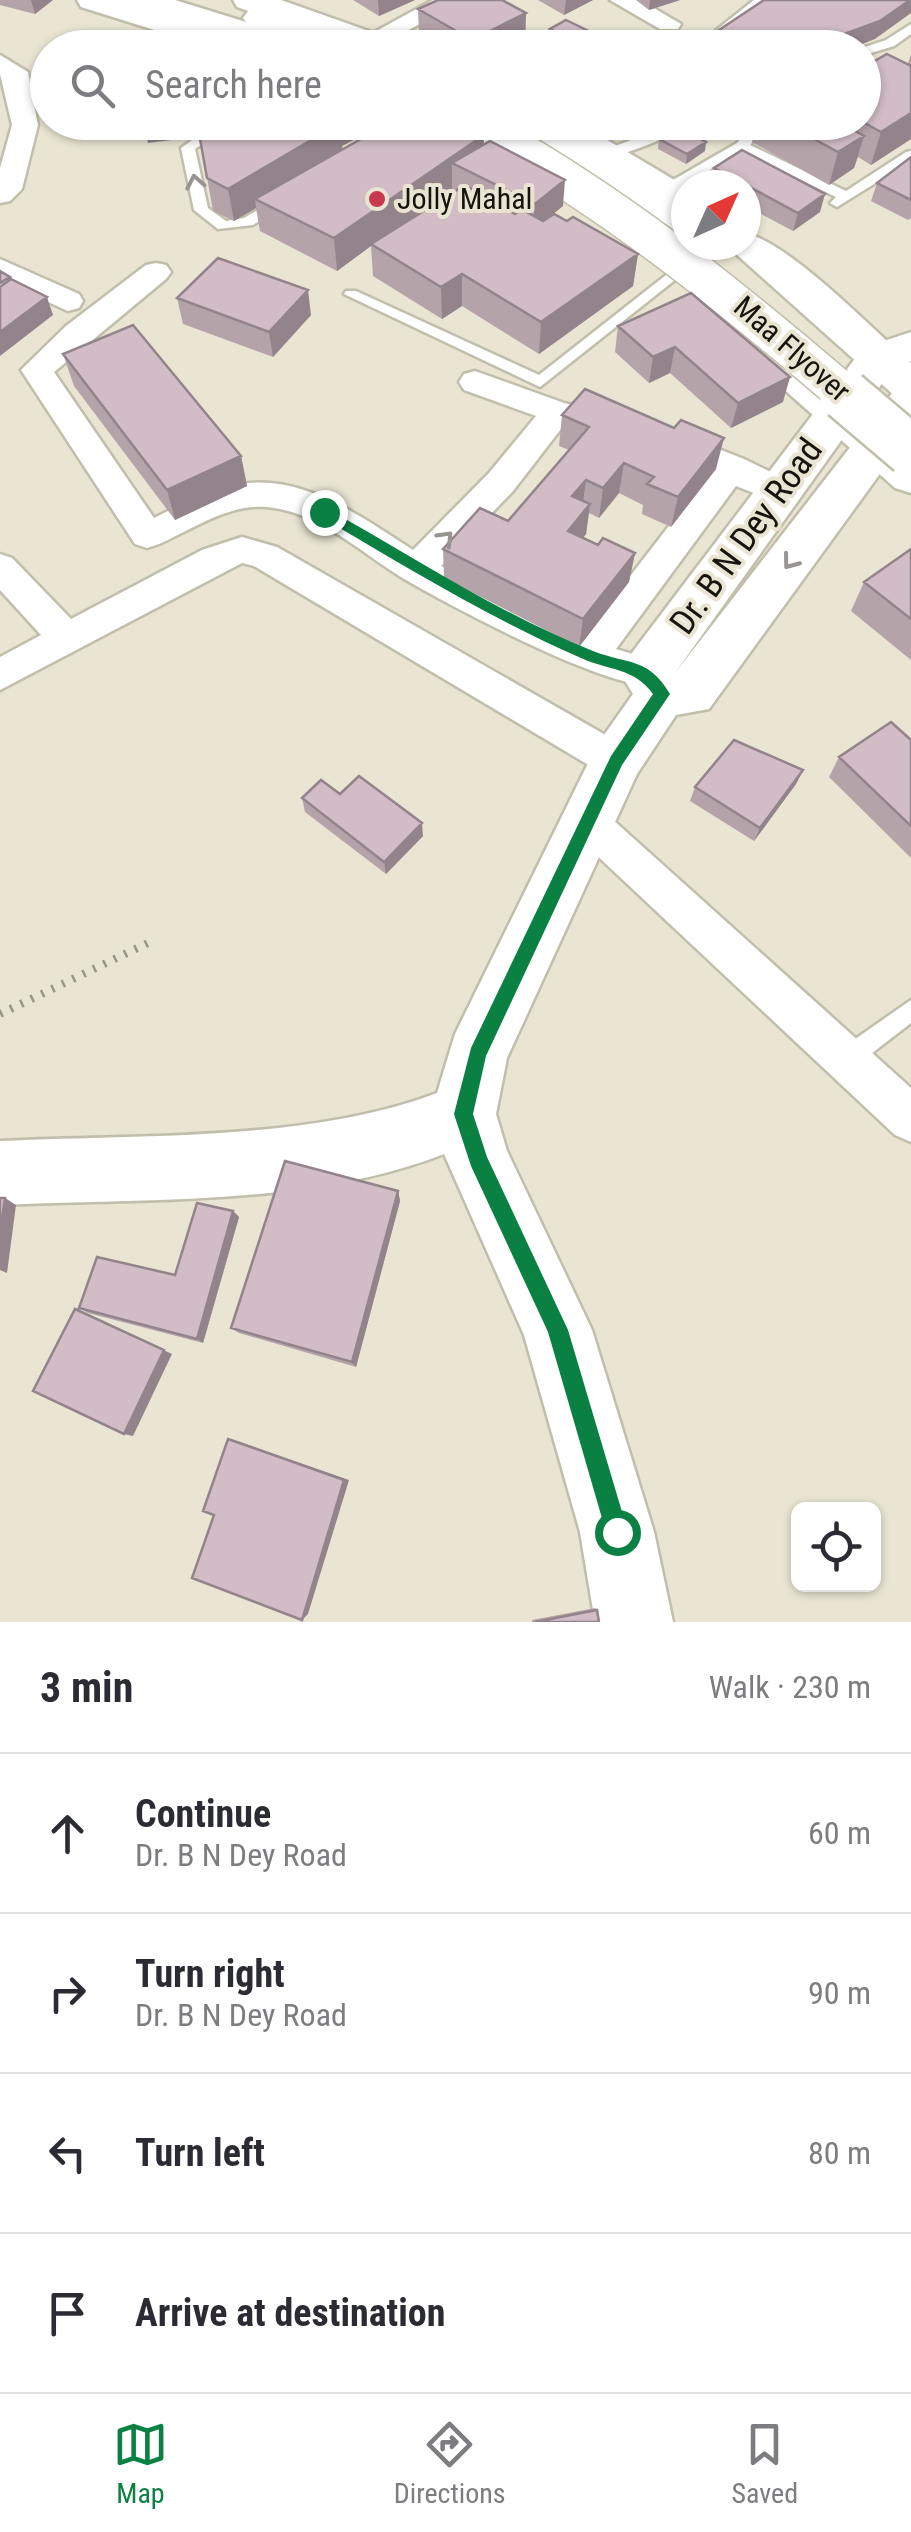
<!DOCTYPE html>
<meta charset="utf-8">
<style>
:root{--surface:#fff;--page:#f7f7f7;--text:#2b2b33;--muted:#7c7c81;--line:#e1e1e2;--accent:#0b8043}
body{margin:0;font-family:"Roboto Condensed",sans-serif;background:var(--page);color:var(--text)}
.controls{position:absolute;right:30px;bottom:30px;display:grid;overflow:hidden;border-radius:15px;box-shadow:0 2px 8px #0004}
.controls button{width:90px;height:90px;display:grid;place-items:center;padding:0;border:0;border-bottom:2px solid var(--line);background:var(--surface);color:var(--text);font:50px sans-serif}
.compass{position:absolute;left:671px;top:170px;width:90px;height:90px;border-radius:50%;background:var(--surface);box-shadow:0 2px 8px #0004;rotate:45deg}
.stop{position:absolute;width:30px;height:30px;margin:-22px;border:8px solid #0b8043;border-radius:50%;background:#fff}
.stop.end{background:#0b8043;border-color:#fff;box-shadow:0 2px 10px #0008}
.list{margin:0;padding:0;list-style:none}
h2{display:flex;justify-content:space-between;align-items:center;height:130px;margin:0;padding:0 40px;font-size:42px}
h2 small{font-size:32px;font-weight:400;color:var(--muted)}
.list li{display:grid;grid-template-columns:65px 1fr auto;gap:30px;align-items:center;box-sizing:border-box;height:160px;padding:0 40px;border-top:2px solid var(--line)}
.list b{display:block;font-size:38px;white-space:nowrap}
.list p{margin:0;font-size:32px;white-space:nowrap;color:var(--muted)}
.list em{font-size:32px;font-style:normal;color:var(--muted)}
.icon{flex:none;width:55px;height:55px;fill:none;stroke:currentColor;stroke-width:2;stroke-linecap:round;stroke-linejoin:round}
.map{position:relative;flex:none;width:911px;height:1622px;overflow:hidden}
.search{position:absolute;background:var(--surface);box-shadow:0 2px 8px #0004;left:30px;right:30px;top:30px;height:110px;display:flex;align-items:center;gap:25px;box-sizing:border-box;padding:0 35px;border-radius:55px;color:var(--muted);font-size:38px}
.sheet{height:770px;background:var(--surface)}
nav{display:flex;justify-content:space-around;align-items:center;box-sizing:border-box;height:140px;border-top:2px solid var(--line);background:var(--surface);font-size:28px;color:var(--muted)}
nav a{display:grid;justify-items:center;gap:5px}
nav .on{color:var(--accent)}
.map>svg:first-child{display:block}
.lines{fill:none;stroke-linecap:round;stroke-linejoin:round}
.lane-casing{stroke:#c1beab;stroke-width:5}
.street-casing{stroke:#c1beab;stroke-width:5}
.secondary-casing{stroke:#c1beab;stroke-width:5}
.primary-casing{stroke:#c1beab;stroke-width:5}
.highway-casing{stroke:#c1beab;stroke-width:5}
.path{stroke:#999688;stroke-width:8;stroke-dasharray:2.5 9;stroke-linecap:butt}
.lane{fill:#fff;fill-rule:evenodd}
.street{fill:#fff;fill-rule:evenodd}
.secondary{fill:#fff;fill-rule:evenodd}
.primary{fill:#fff;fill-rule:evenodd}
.highway{fill:#fff;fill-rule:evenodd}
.highway-bridge-far1-casing{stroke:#c1beab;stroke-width:41;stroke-linecap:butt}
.highway-bridge-casing{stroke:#c1beab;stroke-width:55;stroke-linecap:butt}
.highway-bridge-far1{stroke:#fff;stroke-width:38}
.highway-bridge{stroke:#fff;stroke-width:50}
.wall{fill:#b5a3aa;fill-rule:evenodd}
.shaded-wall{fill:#93848b}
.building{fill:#d2bdc6;stroke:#93848b;stroke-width:2.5}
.oneway{stroke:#969592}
.route{fill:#0b8043}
.poi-dot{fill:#c9394e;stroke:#e9e5d2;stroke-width:4}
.labels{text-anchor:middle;stroke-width:8;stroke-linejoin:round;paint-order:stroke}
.far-poi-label{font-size:30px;fill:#16140d;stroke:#e9e5d2;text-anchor:start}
.far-street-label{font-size:30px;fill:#16140d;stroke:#e9e5d2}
.street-label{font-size:35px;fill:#16140d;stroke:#e9e5d2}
</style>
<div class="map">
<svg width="911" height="1622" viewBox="0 0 911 1622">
<rect width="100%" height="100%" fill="#e9e5d2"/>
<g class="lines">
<g class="lane-casing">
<path id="lane" d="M754,0H767C744,23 717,48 684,48L714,32Z
M911,24V34L894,46L864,55L862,48L886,40Z
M217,122H233L195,149L208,208L226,221L244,218L275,200L287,203L253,225L218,229L194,210L181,148Z
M619,122H635L650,132L674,122H693C676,134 622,158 602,157V151L639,137Z
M755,122H769L750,145L846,191L906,152L911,151V161L837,207L830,203L836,197L742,151L671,193H661V187L737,143Z
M675,268L682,273L680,276L540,387L344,294L346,291H356L539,375Z
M911,1000V1023L854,1067L846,1070L838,1067L835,1059L838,1051Z"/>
</g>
<g class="street-casing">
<path id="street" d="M433,0H464L379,46H361L358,41Z
M610,0H640L681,24L678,29H660Z
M0,55L28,72L38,125L22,189L10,201L0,203V168L12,125L0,74Z
M0,259L79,294L83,301L79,308L68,311L0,280Z
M156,263L166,265L171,272L166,279L54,372L154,518C181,505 211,488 241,484C304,474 363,518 413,550L489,473L536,416L464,390L459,382L464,374L475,371L564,403L668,429L744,459L791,482L796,491L791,500L779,503L736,486L616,649L659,662L665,673L659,684C619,697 443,602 401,577C359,551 317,511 266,507C228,504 193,529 159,544L147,548L135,544L21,370L66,326L146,265ZM564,425L647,446L709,474L584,636L441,566L513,491Z
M242,537L277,547L630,749L636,761L630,773L616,777L602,773L254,566L242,563L0,690V657L41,635L0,590V554L12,558L71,619L202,550Z
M588,804L602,810L911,1088V1142L895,1135L574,834L568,822L574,810Z"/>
</g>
<g class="secondary-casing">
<path id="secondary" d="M911,332V361L893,368L675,673L896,388L911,384V431L709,709L676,715L637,774L507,1058L496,1114L507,1151L592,1330L654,1532L673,1622H595L580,1532L524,1335L444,1154C309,1207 145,1198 0,1205V1141C139,1134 308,1142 437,1093L455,1034L597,745L633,694L620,673L628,658L863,348Z"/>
</g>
<g class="primary-casing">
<path id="primary" d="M77,0H127L261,41L266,48H212L81,7Z
M233,0H281L397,41L402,48H351L237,7Z
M532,122H577L686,187V215L672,211L537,130Z
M746,233C792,245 872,329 911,363V402L896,397L726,245H746Z
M740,313L755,317L911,450V493L895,488L725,337L719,327L725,317Z"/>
</g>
<g class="highway-casing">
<path id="highway" d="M125,0H175L246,22L243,18L248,11L260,8L363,41L368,48H257L129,7Z
M504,122H549L648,179L686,206V236L672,232L622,195L509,130Z"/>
</g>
<path class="path" d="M0,1014L150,942"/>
<use href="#lane" class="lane"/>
<use href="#street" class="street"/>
<use href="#secondary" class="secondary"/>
<use href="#primary" class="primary"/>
<use href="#highway" class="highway"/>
<g class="highway-bridge-far1-casing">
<path id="highway-bridge-far1" d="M468,122C608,197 728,294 848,397"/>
</g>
<g class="highway-bridge-casing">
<path id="highway-bridge" d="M845,395L911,451"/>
</g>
<use href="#highway-bridge-far1" class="highway-bridge-far1"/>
<use href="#highway-bridge" class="highway-bridge"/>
</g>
<path class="wall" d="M0,0H53L35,14L0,5Z
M353,0H415L379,16Z
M538,0H593L564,15Z
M636,0H680L649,10Z
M418,9L526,13L525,39L518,42L528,48H440L419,35Z
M550,29L604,48L549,47Z
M911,54V139L871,165L858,157L854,168L829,185L752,142L757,122H864L871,63L908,64Z
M197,122H356L357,138L342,146L343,150L484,135L483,145L563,206L548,218L567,221L638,254L633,286L539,354L462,306L442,319L373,276L371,246L337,271L260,231L256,208L234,221L213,211ZM452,189L456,191L402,225Z
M659,139L705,151L686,164L658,149Z
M911,157V218L908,220L871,201L877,183Z
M714,168L820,212L793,231L746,206V185H711Z
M691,293L783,402L731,428L670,373L649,383L615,352L618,326Z
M177,298L311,315L273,357L183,324Z
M63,354L241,456L247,486L175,520L74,386Z
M562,415L716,469L671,527L642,514L643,505L619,493L599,518L589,513L586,534L583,538L598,545L635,553L629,582L579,647L444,578L443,549L508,521L569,450L559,446Z
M911,549V660L851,611L864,582Z
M911,740V858L829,777L839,757Z
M803,770L796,784L754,841L690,801L695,787Z
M340,794L423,836L386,874L305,812L302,798Z
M398,1191L400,1201L356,1367L239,1333L231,1328Z
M233,1211L239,1217L203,1343L88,1313L79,1308L175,1275Z
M595,1608L597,1610L599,1622H532V1620Z"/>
<path class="shaded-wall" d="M31,0H53L35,14Z
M378,0H415L379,16Z
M566,0H593L564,15Z
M650,0H680L649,10Z
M911,0V13L875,39L852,48H806Z
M526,13L525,39L508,48H472V40Z
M605,39L604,48H591Z
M911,98V139L871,165L881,132Z
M160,122H185L188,138L148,143L144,125Z
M333,122H356L357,138L342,146L343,155L255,199L256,208L234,221L228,189Z
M484,135L483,167L452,163V189L373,245L371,244V246L337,271L334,238Z
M864,136L854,168L829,185L838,152Z
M706,142L705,151L686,164L687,154Z
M565,180L563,206L533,230L535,204Z
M825,194L820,212L793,231L798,213Z
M638,254L633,286L539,354L541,322Z
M462,274V306L442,319L441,287Z
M308,290L311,315L273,357L269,332Z
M47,297L53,315L0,356V332Z
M675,347L670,373L649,383L653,357Z
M790,377L783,402L731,428L738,403Z
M724,438L716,469L671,527L678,497Z
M241,456L247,486L175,520L167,490Z
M624,463L619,493L599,518L603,488Z
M586,480L582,510L572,496Z
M590,504L586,534L564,560L568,531Z
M635,553L629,582L579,647L583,619Z
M803,770L796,784L754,841L760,828Z
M422,823L423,836L386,874L384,862Z
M398,1191L400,1201L356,1367L352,1362Z
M5,1198L16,1205L7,1273L0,1270V1233Z
M233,1211L239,1217L203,1343L197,1339Z
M85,1314L172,1354L133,1436L124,1434Z
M228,1439L237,1441L349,1480L308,1614L302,1620Z"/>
<path class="building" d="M438,0H502L526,13L472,40L418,9Z
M764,0H910L880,21L806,48H683L716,32Z
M566,20L605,39L591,48H586L550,29Z
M514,40L528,48H501Z
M887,54L911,66V113L881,132L863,122L864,59L871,63Z
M197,122H340V123L228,189L207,178Z
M391,122H459L484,135L334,238L255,199Z
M783,122H839L864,136L838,152Z
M679,127L706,142L687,154L659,139Z
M490,141L565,180L535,204L452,163Z
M742,150L825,194L798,213L714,168Z
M911,157V200L877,183Z
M465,185L515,214L521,209L543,221L554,214L567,221L573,217L638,254L541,322L462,274L441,287L371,244Z
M218,258L308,290L269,332L177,298Z
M0,271L10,277L0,283Z
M11,279L47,297L0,332V287Z
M691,293L790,377L738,403L675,347L653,357L618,326Z
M133,325L241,456L167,490L63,354Z
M585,389L674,428L681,420L724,438L678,497L647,484L654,477L624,463L603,488L586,480L572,496L590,504L568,531L598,545L603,538L635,553L583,619L443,549L480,508L508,521L589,427L562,415Z
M911,549V619L864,582Z
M891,722L911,740V826L839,757Z
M734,740L803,770L760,828L695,787Z
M359,776L422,823L384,862L302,798L321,780L340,794Z
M285,1161L398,1191L352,1362L231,1328Z
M0,1198H5L0,1233Z
M197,1203L233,1211L197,1339L79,1308L97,1257L175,1275Z
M75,1309L164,1350L124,1434L33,1391Z
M228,1439L344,1480L302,1620L192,1578L214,1515L203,1511Z
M597,1610L599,1622H535Z"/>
<defs><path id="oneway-chevron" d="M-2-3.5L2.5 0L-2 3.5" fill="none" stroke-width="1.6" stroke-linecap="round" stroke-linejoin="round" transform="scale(2.5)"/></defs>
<g class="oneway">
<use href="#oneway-chevron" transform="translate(195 182) rotate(-101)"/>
<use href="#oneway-chevron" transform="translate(446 538) rotate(-46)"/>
<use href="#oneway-chevron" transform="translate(790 562) rotate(127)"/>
</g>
<path class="route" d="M319,509H328C415,558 500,614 593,651C629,665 648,657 670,694L622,765L486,1056L473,1114L487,1157L568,1330L628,1532L625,1540L617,1543L609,1540L606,1532L548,1332L471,1166L454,1114L471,1048L611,756L653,694C633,667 609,671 581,658C489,618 405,566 319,516Z"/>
<circle class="poi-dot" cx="377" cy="199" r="10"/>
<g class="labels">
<g class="far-poi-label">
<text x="397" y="209">Jolly Mahal</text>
</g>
<g class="far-street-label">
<text transform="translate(792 349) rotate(41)" y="10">Maa Flyover</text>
</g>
<g class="street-label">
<text transform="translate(746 536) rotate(-54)" y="12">Dr. B N Dey Road</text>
</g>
</g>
</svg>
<div class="controls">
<button><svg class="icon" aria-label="locate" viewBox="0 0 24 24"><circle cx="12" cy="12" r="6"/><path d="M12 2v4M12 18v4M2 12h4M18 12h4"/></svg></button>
</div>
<svg class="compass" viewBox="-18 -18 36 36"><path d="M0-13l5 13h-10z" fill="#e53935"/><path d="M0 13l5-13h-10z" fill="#7c7c81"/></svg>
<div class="stop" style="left:617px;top:1532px"></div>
<div class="stop end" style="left:324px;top:512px"></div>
<div class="search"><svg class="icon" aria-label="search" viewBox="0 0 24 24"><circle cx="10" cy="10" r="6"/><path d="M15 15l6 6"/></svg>Search here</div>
</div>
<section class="sheet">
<h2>3 min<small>Walk · 230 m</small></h2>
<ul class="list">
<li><svg class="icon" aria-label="ahead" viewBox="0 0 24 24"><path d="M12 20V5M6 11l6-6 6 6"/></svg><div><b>Continue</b><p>Dr. B N Dey Road</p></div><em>60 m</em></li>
<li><svg class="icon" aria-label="right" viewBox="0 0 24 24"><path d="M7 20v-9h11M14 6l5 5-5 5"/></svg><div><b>Turn right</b><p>Dr. B N Dey Road</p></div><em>90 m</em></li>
<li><svg class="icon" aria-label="left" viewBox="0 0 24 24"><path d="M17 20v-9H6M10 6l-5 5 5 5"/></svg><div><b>Turn left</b></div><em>80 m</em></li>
<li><svg class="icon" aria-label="arrive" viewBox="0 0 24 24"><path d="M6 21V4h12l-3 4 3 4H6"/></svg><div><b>Arrive at destination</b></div></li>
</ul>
</section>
<nav>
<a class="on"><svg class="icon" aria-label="map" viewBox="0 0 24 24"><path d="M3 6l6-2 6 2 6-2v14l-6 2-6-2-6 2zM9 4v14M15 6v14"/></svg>Map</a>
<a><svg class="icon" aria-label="directions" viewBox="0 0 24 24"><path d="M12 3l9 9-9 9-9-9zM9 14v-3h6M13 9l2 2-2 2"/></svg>Directions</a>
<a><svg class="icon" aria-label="saved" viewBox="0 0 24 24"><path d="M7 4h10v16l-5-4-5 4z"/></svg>Saved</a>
</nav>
